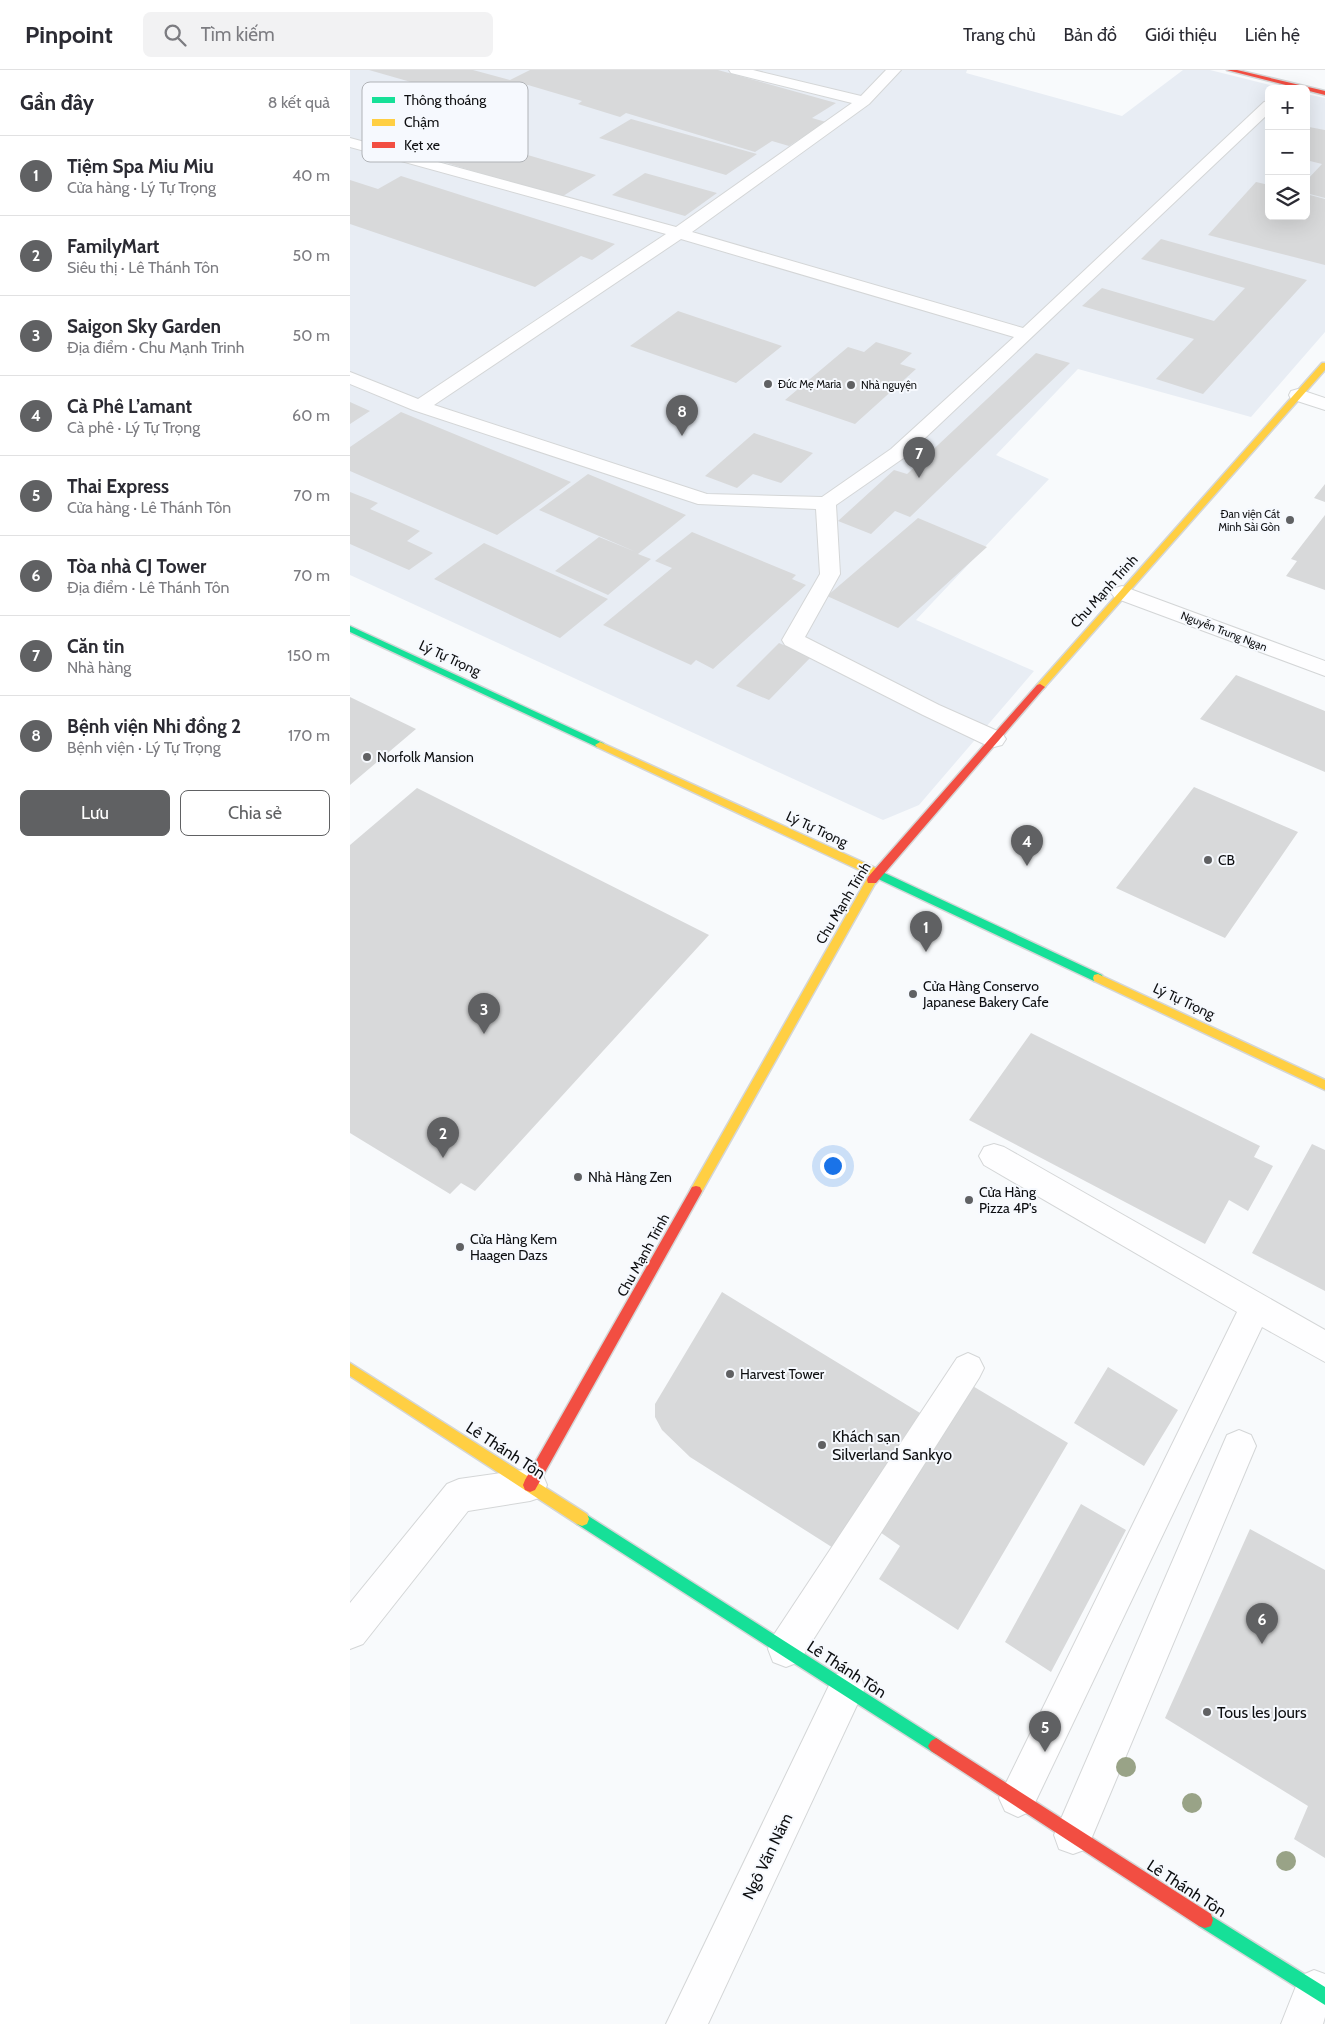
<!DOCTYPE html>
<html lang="vi">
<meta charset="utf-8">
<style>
:root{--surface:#fff;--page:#f2f2f3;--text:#2b2b33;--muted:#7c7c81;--line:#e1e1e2;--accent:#606163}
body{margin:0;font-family:Cabin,sans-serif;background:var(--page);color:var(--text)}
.controls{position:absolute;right:15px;top:15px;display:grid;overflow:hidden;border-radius:8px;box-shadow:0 5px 20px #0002}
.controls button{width:45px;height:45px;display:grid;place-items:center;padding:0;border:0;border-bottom:1px solid var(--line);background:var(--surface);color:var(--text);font:25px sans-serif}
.you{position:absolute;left:482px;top:1095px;width:18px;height:18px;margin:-12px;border:4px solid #fff;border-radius:50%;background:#1a73e8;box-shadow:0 0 0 8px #1a73e833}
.badge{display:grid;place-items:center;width:32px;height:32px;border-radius:50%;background:var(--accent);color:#fff;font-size:16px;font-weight:700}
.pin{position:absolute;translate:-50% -41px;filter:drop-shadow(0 1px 2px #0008)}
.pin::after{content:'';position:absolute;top:26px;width:18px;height:15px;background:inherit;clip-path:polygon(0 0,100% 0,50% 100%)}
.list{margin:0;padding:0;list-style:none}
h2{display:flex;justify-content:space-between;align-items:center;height:65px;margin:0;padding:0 20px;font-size:21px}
h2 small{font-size:16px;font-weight:400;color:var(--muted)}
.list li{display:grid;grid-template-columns:32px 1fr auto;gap:15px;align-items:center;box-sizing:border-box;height:80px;padding:0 20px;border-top:1px solid var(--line)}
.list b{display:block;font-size:19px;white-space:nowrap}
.list p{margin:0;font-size:16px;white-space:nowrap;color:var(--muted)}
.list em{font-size:16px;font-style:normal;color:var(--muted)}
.actions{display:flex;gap:10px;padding:15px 20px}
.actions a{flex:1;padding:11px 0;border:1px solid var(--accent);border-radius:8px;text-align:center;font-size:18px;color:var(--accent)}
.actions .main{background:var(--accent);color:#fff}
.icon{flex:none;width:28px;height:28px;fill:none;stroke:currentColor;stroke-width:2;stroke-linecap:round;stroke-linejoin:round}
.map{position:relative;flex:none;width:975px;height:1954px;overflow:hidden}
header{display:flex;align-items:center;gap:30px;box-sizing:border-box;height:70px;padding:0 25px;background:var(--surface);border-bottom:1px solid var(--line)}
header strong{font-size:24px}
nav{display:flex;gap:28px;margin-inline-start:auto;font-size:18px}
.search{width:350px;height:45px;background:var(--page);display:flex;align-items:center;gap:12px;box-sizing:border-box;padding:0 18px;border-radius:8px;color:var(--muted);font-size:19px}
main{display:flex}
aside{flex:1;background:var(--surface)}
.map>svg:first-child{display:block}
.built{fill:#e8edf4}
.building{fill:#d8d9da}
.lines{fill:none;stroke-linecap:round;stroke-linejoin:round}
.lane-casing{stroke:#d4d6d7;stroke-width:2}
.street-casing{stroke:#d4d6d7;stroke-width:2}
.fast-casing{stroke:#d4d6d7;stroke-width:3}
.slow-casing{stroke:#d4d6d7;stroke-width:3}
.jam-casing{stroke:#d4d6d7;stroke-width:3}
.lane{fill:#fefeff;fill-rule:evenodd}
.street{fill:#fefeff;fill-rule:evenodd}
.fast{fill:#16e098;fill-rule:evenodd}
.slow{fill:#ffcf43;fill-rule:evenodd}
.jam{fill:#f24e42;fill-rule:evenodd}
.tree{fill:#99a387}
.poi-dot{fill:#606163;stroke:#f6f9fe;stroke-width:2}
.labels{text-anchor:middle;stroke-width:4;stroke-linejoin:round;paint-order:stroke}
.far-poi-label{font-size:11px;fill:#0e0f11;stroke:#f6f9fe;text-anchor:start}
.far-street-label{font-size:11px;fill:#0e0f11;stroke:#f6f9fe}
.street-label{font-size:14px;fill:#0e0f11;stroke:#f6f9fe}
.poi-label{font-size:14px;fill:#0e0f11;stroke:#f6f9fe;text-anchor:start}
.near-poi-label{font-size:16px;fill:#0e0f11;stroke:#f6f9fe;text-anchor:start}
.near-street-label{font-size:16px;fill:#0e0f11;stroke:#f6f9fe}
.key{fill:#f6f9fe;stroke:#b0b3b7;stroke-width:1}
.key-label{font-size:14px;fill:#0e0f11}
</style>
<header>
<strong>Pinpoint</strong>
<div class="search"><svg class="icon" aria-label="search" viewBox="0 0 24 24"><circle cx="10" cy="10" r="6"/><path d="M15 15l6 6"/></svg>Tìm kiếm</div>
<nav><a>Trang chủ</a><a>Bản đồ</a><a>Giới thiệu</a><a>Liên hệ</a></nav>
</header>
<main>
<aside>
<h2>Gần đây<small>8 kết quả</small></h2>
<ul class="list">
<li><span class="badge">1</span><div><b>Tiệm Spa Miu Miu</b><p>Cửa hàng · Lý Tự Trọng</p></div><em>40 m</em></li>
<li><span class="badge">2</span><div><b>FamilyMart</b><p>Siêu thị · Lê Thánh Tôn</p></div><em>50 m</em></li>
<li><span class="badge">3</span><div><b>Saigon Sky Garden</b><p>Địa điểm · Chu Mạnh Trinh</p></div><em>50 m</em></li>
<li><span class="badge">4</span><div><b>Cà Phê L’amant</b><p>Cà phê · Lý Tự Trọng</p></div><em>60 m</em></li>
<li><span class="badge">5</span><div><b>Thai Express</b><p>Cửa hàng · Lê Thánh Tôn</p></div><em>70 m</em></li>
<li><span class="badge">6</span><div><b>Tòa nhà CJ Tower</b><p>Địa điểm · Lê Thánh Tôn</p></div><em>70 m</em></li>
<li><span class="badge">7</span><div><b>Căn tin</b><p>Nhà hàng</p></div><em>150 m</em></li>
<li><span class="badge">8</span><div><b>Bệnh viện Nhi đồng 2</b><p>Bệnh viện · Lý Tự Trọng</p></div><em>170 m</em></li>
</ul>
<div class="actions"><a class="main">Lưu</a><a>Chia sẻ</a></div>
</aside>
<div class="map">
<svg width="975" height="1954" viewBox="0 0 975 1954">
<rect width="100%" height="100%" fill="#f8fafc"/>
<path class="built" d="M0,0H617L616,3L772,46L833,0H860L936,19H919V146H956V24L975,28V262L901,347L728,299L646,385L699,409L566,550L684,601L569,735L533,750L0,505Z"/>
<path class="building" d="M19,0H123L160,10L180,0H368L486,33L462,48L476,52L439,76L422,71L405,82L276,43L270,47L228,34L232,31L178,15L141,35Z
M281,49L407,84L376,105L249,68Z
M959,57L975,60V128L956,123V111L972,94L956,90V60Z
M123,69L246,105L210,128L87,90Z
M295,103L367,123L335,146L262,125Z
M51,106L265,174L242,190L231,186L185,217L0,154V110L28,119Z
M906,112L919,115V146H956V124L975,129V195L858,165Z
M811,169L957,210L853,324L806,309L844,269L732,236L752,218L864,251L895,218L791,189Z
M328,241L432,276L386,313L280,276Z
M526,272L562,283L550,294L566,299L505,354L435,330L498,277L514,282Z
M686,283L720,293L560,447L545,441L521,464L488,451L544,400L557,404Z
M0,332L20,341L0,354Z
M51,342L221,412L147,465L0,401V377Z
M404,363L463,383L431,413L403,404L387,418L355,406Z
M238,404L336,445L288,484L301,489L258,525L205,501L249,467L286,482L189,440Z
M975,414V432L964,428Z
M0,422L28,433L20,439L70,461L57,471L83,483L59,500L0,474Z
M975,445V520L936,506L947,491L941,489Z
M568,448L637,477L548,558L477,526Z
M342,462L446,505L442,509L456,515L363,599L346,590L341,595L253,555L322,498L305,491Z
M134,473L258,529L210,568L84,509Z
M429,573L461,587L419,630L386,616Z
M886,605L975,641V702L850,649Z
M0,627L66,659L0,715Z
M844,717L948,762L875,868L766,818Z
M67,718L359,865L125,1121L111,1113L100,1124L0,1063V775Z
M681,963L910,1076L904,1087L923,1096L898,1141L879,1130L855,1174L619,1050Z
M962,1074L975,1080V1221L902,1183Z
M372,1222L575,1346L488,1481L340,1387L312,1360L305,1347V1334Z
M758,1297L828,1340L794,1396L724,1353Z
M621,1315L718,1373L608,1560L529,1509L550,1476L527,1460Z
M731,1434L776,1460L701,1602L655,1572Z
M900,1459L975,1500V1788L944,1769L958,1736L815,1648Z"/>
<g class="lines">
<g class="lane-casing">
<path id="lane" d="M379,0H403L511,26L536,0H551L519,34L342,162L673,258L914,32L919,31V43L555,387L486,435L490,504L455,567L589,635L652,663L656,669L652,675L644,677L636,675L573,645L435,575L432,570L470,504L466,439L348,434L63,340L0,314V302L68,329L316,164L0,77V68L326,157L502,33L381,3ZM331,169L664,267L541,379L472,427L357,424L84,335Z
M948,319L975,328V340L941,329L939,325L941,321Z
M618,1283L629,1288L634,1298L629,1308L449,1592L436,1597L423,1592L418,1579L423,1566L607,1288Z
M889,1360L901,1365L906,1376L737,1779L723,1784L709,1779L704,1765L877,1365Z
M180,1399L192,1403L197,1415L192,1427L180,1431L118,1441L13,1574L0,1579V1533L97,1414L109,1409Z
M964,1900L975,1904V1947L973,1954H931L950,1906Z"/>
</g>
<g class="street-casing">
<path id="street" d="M772,516L975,591V606L765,528L761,523L765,518Z
M644,1074L654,1077L975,1260V1292L912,1257L681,1741L668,1747L655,1741L649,1728L655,1715L887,1242L634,1095L629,1086L634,1077Z
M497,1600L510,1605L515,1618L358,1954H316L484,1605Z"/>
</g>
<g class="fast-casing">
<path id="fast" d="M0,556L253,673L255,675L253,677H247L0,562Z
M526,799L752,905L753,908L752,911H744L522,806L521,803L522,800Z
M232,1442L591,1671L594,1676L591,1681L586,1684L581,1681L227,1454L225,1449L227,1444Z
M855,1842L975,1917V1935L849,1856L847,1850L849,1844Z"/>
</g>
<g class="slow-casing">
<path id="slow" d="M972,293H975V300L693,619H687V615Z
M250,672L530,800L531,803L530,806H522L247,677L245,675Z
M522,806L527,810L350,1125L346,1126L342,1125L340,1121L342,1117L518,807Z
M748,904L975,1010V1020L744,911L743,908L744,905Z
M0,1293L237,1444L239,1449L237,1454L232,1456L227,1454L0,1306Z"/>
</g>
<g class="jam-casing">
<path id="jam" d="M877,0H887L975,21V25Z
M690,614L695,617L693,619L526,813H518L517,810L518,807L687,615Z
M346,1116L350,1117L352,1121L350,1125L185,1420L180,1422L175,1420L173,1415L175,1410L342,1117Z
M586,1668L861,1844L863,1850L861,1856L855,1858L849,1856L581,1681L578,1676L581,1671Z"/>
</g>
<use href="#lane" class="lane"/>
<use href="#street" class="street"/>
<use href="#fast" class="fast"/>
<use href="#slow" class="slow"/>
<use href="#jam" class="jam"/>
</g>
<g class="tree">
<circle cx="776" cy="1697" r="10"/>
<circle cx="842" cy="1733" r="10"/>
<circle cx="936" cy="1791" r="10"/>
</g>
<g class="poi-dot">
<circle cx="418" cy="314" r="5"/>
<circle cx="501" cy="315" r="5"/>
<circle cx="940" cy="450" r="5"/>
<circle cx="17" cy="687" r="5"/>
<circle cx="858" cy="790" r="5"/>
<circle cx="563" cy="924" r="5"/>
<circle cx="228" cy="1107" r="5"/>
<circle cx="619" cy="1130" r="5"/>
<circle cx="110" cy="1177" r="5"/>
<circle cx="380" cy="1304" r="5"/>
<circle cx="472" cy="1375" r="5"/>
<circle cx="857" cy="1642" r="5"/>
</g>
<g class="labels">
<g class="far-poi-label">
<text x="428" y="318">Đức Mẹ Maria</text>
<text x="511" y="319">Nhà nguyện</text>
<text x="930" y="448" text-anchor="end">Đan viện Cát<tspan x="930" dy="13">Minh Sài Gòn</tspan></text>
</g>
<g class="far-street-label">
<text transform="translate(874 561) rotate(21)" y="4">Nguyễn Trung Ngạn</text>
</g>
<g class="street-label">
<text transform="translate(754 521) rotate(-48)" y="5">Chu Mạnh Trinh</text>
<text transform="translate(100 588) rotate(25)" y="5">Lý Tự Trọng</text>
<text transform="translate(467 759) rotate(25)" y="5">Lý Tự Trọng</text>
<text transform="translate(493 833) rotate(-59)" y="5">Chu Mạnh Trinh</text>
<text transform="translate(834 931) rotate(25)" y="5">Lý Tự Trọng</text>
<text transform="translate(293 1185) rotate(-61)" y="5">Chu Mạnh Trinh</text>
</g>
<g class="poi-label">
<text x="27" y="692">Norfolk Mansion</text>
<text x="868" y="795">CB</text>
<text x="573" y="921">Cửa Hàng Conservo<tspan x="573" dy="16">Japanese Bakery Cafe</tspan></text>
<text x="238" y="1112">Nhà Hàng Zen</text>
<text x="629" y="1127">Cửa Hàng<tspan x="629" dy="16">Pizza 4P's</tspan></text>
<text x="120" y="1174">Cửa Hàng Kem<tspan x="120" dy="16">Haagen Dazs</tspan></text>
<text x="390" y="1309">Harvest Tower</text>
</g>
<g class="near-poi-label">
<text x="482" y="1372">Khách sạn<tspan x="482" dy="18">Silverland Sankyo</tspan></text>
<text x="867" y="1648">Tous les Jours</text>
</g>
<g class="near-street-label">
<text transform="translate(156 1380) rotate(33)" y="6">Lê Thánh Tôn</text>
<text transform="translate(497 1599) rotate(33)" y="6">Lê Thánh Tôn</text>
<text transform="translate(417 1786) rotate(-64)" y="6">Ngô Văn Năm</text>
<text transform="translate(837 1818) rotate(33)" y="6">Lê Thánh Tôn</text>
</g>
</g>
<rect x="12" y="12" width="166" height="80" rx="8" class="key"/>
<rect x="22" y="27" width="23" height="6" fill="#16e098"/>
<rect x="22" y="49" width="23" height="7" fill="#ffcf43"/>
<rect x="22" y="72" width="23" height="6" fill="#f24e42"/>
<g class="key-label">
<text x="54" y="35">Thông thoáng</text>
<text x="54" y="57">Chậm</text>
<text x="54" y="80">Kẹt xe</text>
</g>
</svg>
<div class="controls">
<button>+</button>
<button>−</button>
<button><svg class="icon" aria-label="layers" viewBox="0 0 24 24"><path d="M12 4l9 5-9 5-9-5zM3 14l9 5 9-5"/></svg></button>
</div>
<div class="you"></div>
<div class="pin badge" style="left:576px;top:882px">1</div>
<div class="pin badge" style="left:93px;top:1088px">2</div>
<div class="pin badge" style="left:134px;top:964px">3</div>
<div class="pin badge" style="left:677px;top:796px">4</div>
<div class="pin badge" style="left:695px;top:1682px">5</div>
<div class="pin badge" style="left:912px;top:1574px">6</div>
<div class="pin badge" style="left:569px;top:408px">7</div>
<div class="pin badge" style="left:332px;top:366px">8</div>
</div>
</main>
